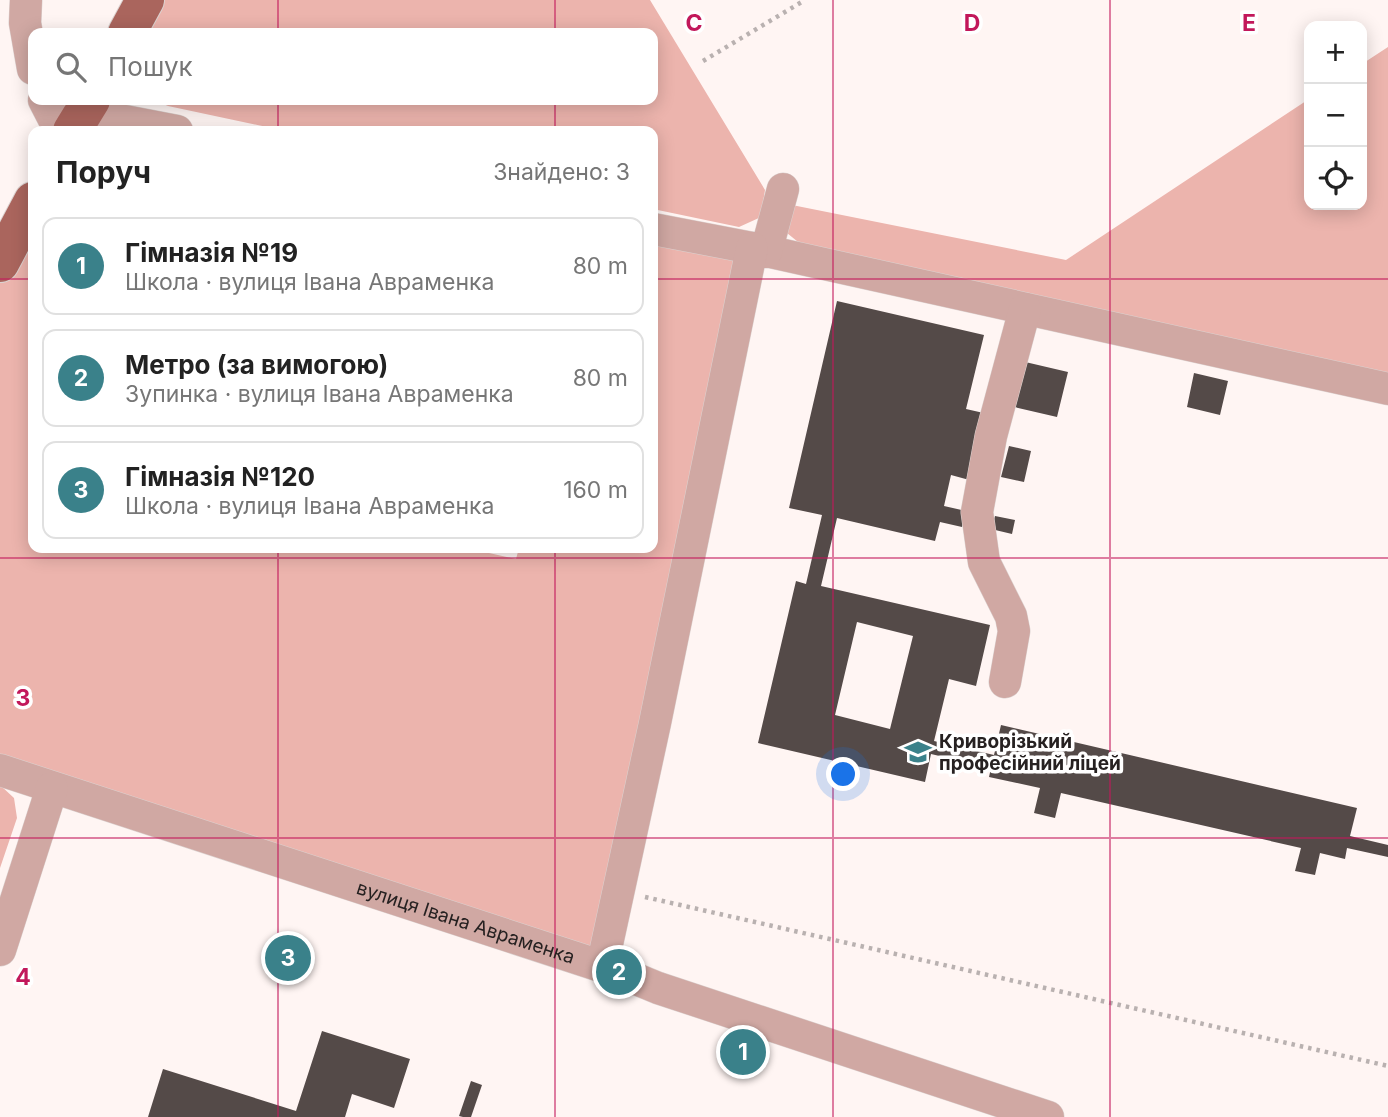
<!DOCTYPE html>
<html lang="uk">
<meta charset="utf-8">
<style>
:root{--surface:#fff;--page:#f6f6f6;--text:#222;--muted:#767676;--line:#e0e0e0;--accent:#3a818a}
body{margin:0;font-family:Inter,sans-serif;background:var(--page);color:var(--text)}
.controls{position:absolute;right:21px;top:21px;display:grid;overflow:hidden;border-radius:14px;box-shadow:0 4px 18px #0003}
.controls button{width:63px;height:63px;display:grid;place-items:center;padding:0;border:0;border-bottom:2px solid var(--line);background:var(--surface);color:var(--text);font:35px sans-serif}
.you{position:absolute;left:844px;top:775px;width:24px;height:24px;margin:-18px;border:5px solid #fff;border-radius:50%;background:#1a73e8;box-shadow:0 0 0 10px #1a73e833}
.badge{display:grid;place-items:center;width:46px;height:46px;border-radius:50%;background:var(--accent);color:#fff;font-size:23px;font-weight:700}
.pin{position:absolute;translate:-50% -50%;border:4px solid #fff;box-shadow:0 2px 7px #0006}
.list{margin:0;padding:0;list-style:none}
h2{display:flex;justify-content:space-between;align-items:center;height:91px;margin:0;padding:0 28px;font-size:30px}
h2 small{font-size:23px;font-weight:400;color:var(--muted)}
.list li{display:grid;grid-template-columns:46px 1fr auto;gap:21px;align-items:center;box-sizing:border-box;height:98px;margin:0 14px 14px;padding:0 14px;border:2px solid var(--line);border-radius:14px}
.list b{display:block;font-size:26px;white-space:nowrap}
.list p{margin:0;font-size:23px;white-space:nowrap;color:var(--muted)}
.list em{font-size:23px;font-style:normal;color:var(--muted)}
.icon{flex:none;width:38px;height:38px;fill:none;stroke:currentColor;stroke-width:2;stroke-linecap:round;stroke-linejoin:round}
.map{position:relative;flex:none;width:1388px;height:1117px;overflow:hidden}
.search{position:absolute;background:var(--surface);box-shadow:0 4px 18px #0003;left:28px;top:28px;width:630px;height:77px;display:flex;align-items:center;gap:18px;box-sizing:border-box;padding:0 24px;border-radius:14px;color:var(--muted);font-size:26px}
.panel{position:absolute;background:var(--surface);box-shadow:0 4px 18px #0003;left:28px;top:126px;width:630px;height:427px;border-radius:14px}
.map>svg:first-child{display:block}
.green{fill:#ecb4ad}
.building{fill:#544a48;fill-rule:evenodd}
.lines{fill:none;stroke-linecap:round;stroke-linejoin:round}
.minor-casing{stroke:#dcd3d1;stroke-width:33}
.major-casing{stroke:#dcd3d1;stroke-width:40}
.path{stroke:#b9b1b0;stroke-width:4.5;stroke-dasharray:3.5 5;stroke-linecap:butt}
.minor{stroke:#d0a8a3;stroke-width:32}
.major{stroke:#aa655d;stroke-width:38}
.grid{fill:none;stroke:#c2185b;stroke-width:2;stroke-opacity:0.55}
.labels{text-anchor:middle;stroke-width:7;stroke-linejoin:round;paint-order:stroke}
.poi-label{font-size:19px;font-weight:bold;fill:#262121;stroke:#fff;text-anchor:start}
.street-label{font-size:19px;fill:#262121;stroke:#fff}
.grid-label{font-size:23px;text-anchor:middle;font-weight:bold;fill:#c2185b;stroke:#fff;stroke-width:7;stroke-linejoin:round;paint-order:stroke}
</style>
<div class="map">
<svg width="1388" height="1117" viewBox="0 0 1388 1117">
<rect width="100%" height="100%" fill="#fff5f3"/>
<path class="green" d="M156,0H650L765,190L761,217L739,227L653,209V131H286L168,106L154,100H653V33H138Z
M1388,47V376L803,246L787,233L792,205L1066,260L1309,99V205H1362V64Z
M33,201V548H467L516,559L519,548H653V229L752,248L602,967L0,770V263Z
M0,785L14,798L17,818L0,868Z"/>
<path class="building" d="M837,301L984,335L966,409L988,414L973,481L951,475L944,506L966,511L962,527L940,522L935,541L837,518L821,586L990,625L976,686L949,679L934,741L994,755L1001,725L1357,808L1350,836L1388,845V857L1347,848L1345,859L1320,853L1315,875L1295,871L1301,848L1061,793L1055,818L1034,813L1040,788L989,777L991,768L931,754L925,782L758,743L796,581L806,584L822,515L789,508ZM857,622L913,636L890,729L835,715Z
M1021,361L1068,372L1057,417L1010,406Z
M1194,373L1228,381L1220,415L1187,407Z
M1009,446L1031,451L1024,482L1001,477Z
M995,516L1015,520L1012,534L991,529Z
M322,1031L410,1059L394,1108L352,1094L345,1117H148L163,1069L296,1111Z
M471,1081L482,1085L471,1117H463L459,1116Z"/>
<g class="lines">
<g class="minor-casing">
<g id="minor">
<path d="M26,0L25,23L33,69"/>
<path d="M44,100L60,131"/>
<path d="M83,113L177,131"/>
<path d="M653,229L752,248L1388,389"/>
<path d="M766,252L783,189"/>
<path d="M1005,682L1014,631L1011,616L984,562L977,512L991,436L1025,309"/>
<path id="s1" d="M0,770L619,972L658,988L1048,1117"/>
<path d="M0,950L52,788"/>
<path d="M602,967L655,723L752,248"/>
</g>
</g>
<g class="major-casing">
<path id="major" d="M127,33L145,0
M72,131L91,100
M0,263L33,201"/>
</g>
<path class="path" d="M703,61L805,0
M645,897L1388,1066"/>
<use href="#minor" class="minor"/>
<use href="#major" class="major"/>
</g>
<path class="grid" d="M278,0V33M555,0V33M833,0V1117M1110,0V1117M278,100V131M555,100V131M0,279H33M653,279H1388M278,548V1117M555,548V1117M0,558H1388M0,838H1388"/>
<defs>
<g id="university-bare" transform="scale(2.1)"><path d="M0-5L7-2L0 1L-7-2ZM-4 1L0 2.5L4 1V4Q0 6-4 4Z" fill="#3a818a" stroke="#fff" stroke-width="2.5" paint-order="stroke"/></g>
</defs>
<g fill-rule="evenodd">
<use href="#university-bare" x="918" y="752"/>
</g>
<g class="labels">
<g class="poi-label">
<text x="939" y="748">Криворізький<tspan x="939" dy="22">професійний ліцей</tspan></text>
</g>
<g class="street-label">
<text dy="7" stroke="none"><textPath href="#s1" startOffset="490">вулиця Івана Авраменка</textPath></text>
</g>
</g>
<g class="grid-label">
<text x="694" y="31">C</text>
<text x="972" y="31">D</text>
<text x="1249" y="31">E</text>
<text x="23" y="706">3</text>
<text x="23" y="985">4</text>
</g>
</svg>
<div class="controls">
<button>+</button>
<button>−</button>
<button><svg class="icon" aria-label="locate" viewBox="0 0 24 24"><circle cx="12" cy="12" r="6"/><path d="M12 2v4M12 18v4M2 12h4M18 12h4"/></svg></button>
</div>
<div class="you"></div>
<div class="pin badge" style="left:743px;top:1052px">1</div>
<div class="pin badge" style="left:619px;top:972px">2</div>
<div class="pin badge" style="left:288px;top:958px">3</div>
<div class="search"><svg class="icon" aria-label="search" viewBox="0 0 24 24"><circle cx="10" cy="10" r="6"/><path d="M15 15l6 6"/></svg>Пошук</div>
<section class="panel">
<h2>Поруч<small>Знайдено: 3</small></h2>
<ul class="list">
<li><span class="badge">1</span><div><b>Гімназія №19</b><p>Школа · вулиця Івана Авраменка</p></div><em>80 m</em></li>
<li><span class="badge">2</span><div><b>Метро (за вимогою)</b><p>Зупинка · вулиця Івана Авраменка</p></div><em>80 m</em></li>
<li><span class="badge">3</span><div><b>Гімназія №120</b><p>Школа · вулиця Івана Авраменка</p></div><em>160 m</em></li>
</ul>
</section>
</div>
